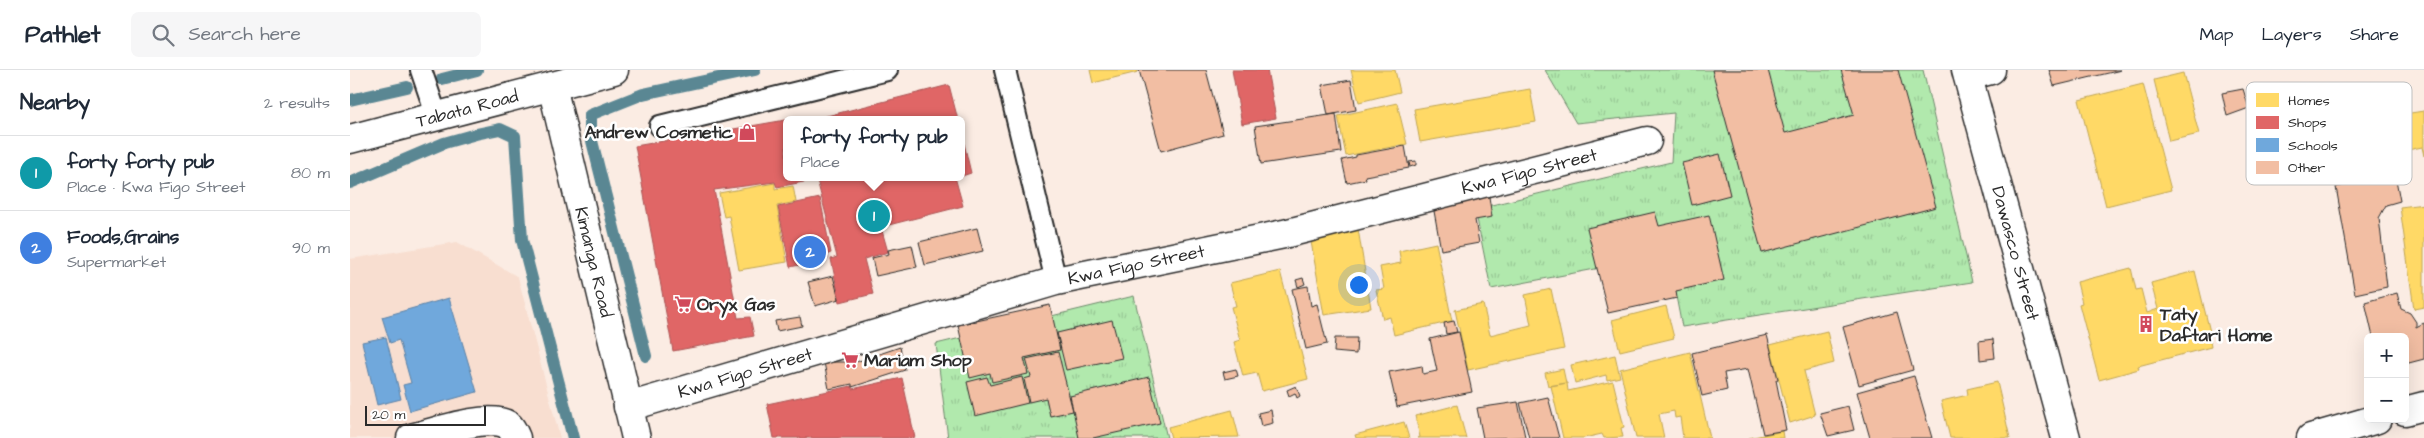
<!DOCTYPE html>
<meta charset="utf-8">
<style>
:root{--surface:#fff;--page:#f6f6f7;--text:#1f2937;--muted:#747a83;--line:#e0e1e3;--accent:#2563eb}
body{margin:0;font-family:"Architects Daughter",sans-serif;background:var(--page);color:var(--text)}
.controls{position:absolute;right:15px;bottom:15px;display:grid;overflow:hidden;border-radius:8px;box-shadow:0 5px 20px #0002}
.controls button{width:45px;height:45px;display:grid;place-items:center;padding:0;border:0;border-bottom:1px solid var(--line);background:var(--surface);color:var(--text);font:25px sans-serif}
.scale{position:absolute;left:15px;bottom:12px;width:121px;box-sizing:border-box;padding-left:5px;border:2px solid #2b2b2b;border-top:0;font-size:14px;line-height:18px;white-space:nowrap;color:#2b2b2b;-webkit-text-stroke:4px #fff;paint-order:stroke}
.you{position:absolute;left:1008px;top:214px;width:18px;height:18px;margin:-12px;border:4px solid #fff;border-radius:50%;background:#1a73e8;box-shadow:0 0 0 8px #1a73e833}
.badge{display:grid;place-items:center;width:32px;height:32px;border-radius:50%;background:var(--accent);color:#fff;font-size:16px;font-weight:700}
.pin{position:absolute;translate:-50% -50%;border:2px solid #fff;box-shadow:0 1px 5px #0006}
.popup{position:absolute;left:433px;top:46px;width:182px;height:65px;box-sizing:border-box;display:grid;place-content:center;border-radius:8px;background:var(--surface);filter:drop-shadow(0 1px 4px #0005);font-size:16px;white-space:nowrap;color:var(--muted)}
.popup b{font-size:19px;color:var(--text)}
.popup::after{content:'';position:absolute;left:50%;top:100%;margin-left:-10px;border:10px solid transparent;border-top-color:var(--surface)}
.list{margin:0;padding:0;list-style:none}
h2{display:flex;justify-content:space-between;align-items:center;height:65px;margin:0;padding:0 20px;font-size:21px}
h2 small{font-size:16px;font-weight:400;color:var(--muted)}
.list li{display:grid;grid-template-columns:32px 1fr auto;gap:15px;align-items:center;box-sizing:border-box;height:75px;padding:0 20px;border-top:1px solid var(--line)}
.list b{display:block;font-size:19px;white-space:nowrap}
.list p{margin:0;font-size:16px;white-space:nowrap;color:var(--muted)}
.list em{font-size:16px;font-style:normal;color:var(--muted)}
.icon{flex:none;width:28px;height:28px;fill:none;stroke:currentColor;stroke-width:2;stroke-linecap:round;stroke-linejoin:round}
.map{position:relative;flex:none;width:2074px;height:368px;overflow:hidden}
header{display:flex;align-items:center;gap:30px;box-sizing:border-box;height:70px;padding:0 25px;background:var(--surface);border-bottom:1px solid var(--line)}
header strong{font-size:24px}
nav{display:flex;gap:28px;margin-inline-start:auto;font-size:18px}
.search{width:350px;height:45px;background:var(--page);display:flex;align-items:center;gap:12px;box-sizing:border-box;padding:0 18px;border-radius:8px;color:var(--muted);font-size:19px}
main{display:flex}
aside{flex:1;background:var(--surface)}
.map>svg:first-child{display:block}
.built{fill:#f8ded0}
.grass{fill:url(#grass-tufts);stroke:#6e8a6c}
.homes{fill:#ffd966;stroke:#bfa554}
.shops{fill:#e06666;stroke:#aa5454}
.schools{fill:#6fa8dc;stroke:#5b82a7}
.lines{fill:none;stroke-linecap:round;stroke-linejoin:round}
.stream{stroke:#5a8793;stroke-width:12}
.building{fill:#f2bea3;stroke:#2b2b2b}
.lane-casing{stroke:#2b2b2b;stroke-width:24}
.street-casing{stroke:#2b2b2b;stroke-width:31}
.secondary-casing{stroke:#2b2b2b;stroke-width:31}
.lane{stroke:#fff;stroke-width:20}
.street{stroke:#fff;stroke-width:28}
.secondary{stroke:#fff;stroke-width:28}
.labels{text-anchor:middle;stroke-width:5;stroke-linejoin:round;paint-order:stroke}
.street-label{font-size:18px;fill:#2b2b2b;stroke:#fff}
.poi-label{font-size:18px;font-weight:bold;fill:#2b2b2b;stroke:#fff;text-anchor:start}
.key{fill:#fff;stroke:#bfbfbf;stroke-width:1}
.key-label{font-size:14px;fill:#2b2b2b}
</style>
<header>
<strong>Pathlet</strong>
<div class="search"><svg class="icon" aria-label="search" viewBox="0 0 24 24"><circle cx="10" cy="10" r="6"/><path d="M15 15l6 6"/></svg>Search here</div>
<nav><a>Map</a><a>Layers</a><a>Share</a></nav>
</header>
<main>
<aside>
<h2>Nearby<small>2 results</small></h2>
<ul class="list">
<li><span class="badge" style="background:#0f9aa8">1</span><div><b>forty forty pub</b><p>Place · Kwa Figo Street</p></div><em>80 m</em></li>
<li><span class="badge" style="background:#3f7fe0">2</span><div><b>Foods,Grains</b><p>Supermarket</p></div><em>90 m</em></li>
</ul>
</aside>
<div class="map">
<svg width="2074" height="368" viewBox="0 0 2074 368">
<defs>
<pattern id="grass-tufts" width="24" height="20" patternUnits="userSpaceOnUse" patternTransform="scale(1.25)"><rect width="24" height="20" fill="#b1e9ad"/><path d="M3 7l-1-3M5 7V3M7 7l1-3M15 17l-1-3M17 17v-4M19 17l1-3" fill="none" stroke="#98c895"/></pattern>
</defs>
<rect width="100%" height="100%" fill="#fbece3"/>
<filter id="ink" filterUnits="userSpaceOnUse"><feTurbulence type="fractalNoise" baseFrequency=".02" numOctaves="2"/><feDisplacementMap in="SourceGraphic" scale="10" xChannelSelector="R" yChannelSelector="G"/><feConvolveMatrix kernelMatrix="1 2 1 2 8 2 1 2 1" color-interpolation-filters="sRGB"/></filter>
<g filter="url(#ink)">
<path class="built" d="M107,172L168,207L210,368H0V189Z"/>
<path class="grass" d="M1195,0H1573L1622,212L1332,257L1318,185L1141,219L1125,139L1321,92L1324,43L1226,53Z
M784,226L817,368H598L586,274Z"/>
<path class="homes" d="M740,0H788V2L743,13Z
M1001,0H1045L1050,22L1009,32Z
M1833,3L1849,64L1819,71L1804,10Z
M1793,14L1821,120L1756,136L1729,30Z
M1180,19L1186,52L1070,72L1064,39Z
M1047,33L1057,74L996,86L988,46Z
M2074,41V86L2072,77L2053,81L2047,45Z
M425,113V119L443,116L446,132L427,136L437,192L389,200L379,146L374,147L369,123Z
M2074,134V237L2064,239L2050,137Z
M1008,159L1021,238L974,245L960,166Z
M1086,173L1102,251L1044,265L1040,247L1033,249L1026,220L1034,219L1030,197L1051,193L1049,181Z
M1781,198L1786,220L1791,219L1797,243L1808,239L1801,213L1845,201L1861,266H1859L1861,277L1788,296L1789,299L1749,310L1729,234L1732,233L1727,212Z
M930,201L958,309L912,321L907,303L893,306L884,272L890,270L881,237L886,236L880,213Z
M1201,219L1214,279L1118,300L1105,240L1133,234L1140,265L1181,255L1175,225Z
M1316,236L1324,268L1270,281L1262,250Z
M1477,261L1484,293L1454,301L1465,345L1440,353L1420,275Z
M1340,282L1360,368H1333L1330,347L1325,348L1324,341L1309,344L1314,368H1286L1270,299Z
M1265,285L1270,307L1257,310L1256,305L1225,313L1221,295Z
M1213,299L1216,313L1198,316L1195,303Z
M1263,311L1274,357L1271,358L1273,367L1254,368L1252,364L1234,368H1213L1201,316L1217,313L1218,321Z
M1647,312L1660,368H1600L1591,331L1618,325L1617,319Z
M1107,335L1116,368H1068L1070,367L1065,346Z
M882,340L889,367L821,368L818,357Z
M1054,352L1059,368H1006L1005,365Z
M1432,361L1433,368H1399Z"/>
<path class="shops" d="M882,0H917L926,48L892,54Z
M599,15L608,50H461Z
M453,47V50H436V107H464V110L427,117L425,112L364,120L388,248L400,247L404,266L323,281L285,76Z
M612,65L621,103L612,106Z
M478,107H605L613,136L531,157L538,182L514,189L523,224L490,232L481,189L487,187L467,110Z
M470,128L481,183L478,184V189L440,197L428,137Z
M552,308L565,368H424L417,334L502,316V319Z"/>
<path class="schools" d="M99,228L127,322L60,341L53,315L61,313L49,270L40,273L32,247Z
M36,267L51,329L27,335L12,272Z"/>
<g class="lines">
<path class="stream" d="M92,9L127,0
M0,30L57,17
M0,113L94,73L126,64L150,59L165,66L172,170L223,368
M296,286L240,63V45L293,24L405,0"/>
</g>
<path class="building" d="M789,0H856L873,64L811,81Z
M1362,0H1418L1435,63L1504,45L1491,0H1548L1586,137L1412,183Z
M1699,0H1771L1704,16Z
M1001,10L1006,40L978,45L972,15Z
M1893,19L1899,38L1877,46L1872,23Z
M986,44L991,82L911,94L905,56Z
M2030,61L2035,100L2003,101L2000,80L2012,79L2010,63Z
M1055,76L1059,98L1015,106L1016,109L997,113L992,90L1006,87V85Z
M1370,84L1380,125L1342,135L1332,93Z
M1066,91V95L1060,97L1059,92Z
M2045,104L2050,131L2036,135L2029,148L2037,217L2005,224L1986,117Z
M1138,120L1142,147L1125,150L1129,173L1091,180L1082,130Z
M1305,142L1309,156L1359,145L1374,210L1326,221L1327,228L1258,243L1237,158Z
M627,158L633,181L575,195L569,172Z
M562,175L567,197L526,206L522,188L539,184L538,180Z
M483,206L489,229L465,236L458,212Z
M953,208L955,214L948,217L946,210Z
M958,216L961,236L967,234L977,274L956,279L942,219Z
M2047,223L2051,239L2060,243L2066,252V257L2074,253V289L2055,294V267H2023L2015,232Z
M700,235L710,280L674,288L678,304L642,312L640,303L620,308L608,255Z
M1547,242L1563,300L1509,315L1493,257Z
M450,247L452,256L427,261L425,251Z
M762,250L772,288L716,300L707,263Z
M1104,251L1107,262L1096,264L1094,253Z
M1109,262L1122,322L1047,337L1039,302L1072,296L1073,304L1087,301L1080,269Z
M1417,265L1428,309L1426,310L1436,360L1413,364L1398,299L1374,303L1377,320L1352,326L1342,283Z
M985,268H1007L1006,284L984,282Z
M1643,269L1645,288L1630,290L1629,271Z
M550,277L555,300L502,317V314L479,319L474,292H506Z
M708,282L723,341L700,346L696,328L679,332L674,309L681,307L676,289Z
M886,299L888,306L875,309L873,302Z
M1564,306L1582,368H1520L1507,322Z
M637,307L640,315L672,307L678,333L625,346L617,312Z
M799,307L810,353L743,368H729L720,326Z
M946,316L950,326L947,328L945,323L939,326L937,320Z
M1198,327L1209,368H1179L1170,333Z
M1168,332L1175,367L1133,368L1127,338Z
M1498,336L1504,360L1478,366L1470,343Z
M921,340L923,353L911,356L908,343Z"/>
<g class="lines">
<g class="lane-casing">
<path id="lane" d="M71,0L87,47
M655,0L706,211
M310,56L537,0"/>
</g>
<g class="street-casing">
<g id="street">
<path id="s1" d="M1616,0L1716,368"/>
<path d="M1618,6L1641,0"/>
<path id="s2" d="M278,337L706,211L934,164L1297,71"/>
<path d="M2055,341L2074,336"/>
<path d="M61,368C82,363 139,343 158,355C162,358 164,363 166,368"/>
<path d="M1961,368L2027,349"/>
</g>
</g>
<g class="secondary-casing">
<g id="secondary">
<path id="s3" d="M202,16L286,368"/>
<path id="s4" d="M0,69L264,0"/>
</g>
</g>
<use href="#lane" class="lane"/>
<use href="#street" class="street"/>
<use href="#secondary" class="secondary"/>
</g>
</g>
<defs>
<g id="shop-bare" transform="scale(1.35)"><path d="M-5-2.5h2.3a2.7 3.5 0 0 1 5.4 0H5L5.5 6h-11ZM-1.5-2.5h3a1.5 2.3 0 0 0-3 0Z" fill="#d1495b" stroke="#fff" stroke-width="2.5" paint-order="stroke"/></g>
<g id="supermarket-bare" transform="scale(1.35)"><path d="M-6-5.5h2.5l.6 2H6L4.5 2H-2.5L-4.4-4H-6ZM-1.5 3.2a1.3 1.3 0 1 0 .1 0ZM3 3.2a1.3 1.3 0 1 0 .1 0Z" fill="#d1495b" stroke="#fff" stroke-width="2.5" paint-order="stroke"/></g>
<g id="building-bare" transform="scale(1.35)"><path d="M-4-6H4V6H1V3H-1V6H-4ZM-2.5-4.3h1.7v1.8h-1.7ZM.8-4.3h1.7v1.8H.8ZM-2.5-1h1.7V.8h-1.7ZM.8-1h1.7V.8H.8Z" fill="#d1495b" stroke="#fff" stroke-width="2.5" paint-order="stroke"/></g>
</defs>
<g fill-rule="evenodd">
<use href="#shop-bare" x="397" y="62"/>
<use href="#supermarket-bare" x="333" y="234"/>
<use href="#building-bare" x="1796" y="254"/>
<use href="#supermarket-bare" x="500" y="290"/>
</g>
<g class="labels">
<g class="street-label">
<text dy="6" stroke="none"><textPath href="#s4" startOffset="121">Tabata Road</textPath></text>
<text dy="6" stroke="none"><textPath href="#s2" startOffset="932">Kwa Figo Street</textPath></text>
<text dy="6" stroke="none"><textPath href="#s1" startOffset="190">Dawasco Street</textPath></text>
<text dy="6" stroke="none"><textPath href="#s3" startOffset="181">Kimanga Road</textPath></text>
<text dy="6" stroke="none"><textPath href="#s2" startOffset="528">Kwa Figo Street</textPath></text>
<text dy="6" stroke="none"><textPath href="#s2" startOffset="122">Kwa Figo Street</textPath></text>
</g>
<g class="poi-label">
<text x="383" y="68" text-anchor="end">Andrew Cosmetic</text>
<text x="347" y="240">Oryx Gas</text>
<text x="1810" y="250">Taty<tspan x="1810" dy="21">Daftari Home</tspan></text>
<text x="514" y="296">Mariam Shop</text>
</g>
</g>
<rect x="1896" y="12" width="166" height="103" rx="8" class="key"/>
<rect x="1906" y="23" width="23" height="14" fill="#ffd966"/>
<rect x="1906" y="46" width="23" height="13" fill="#e06666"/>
<rect x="1906" y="68" width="23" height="14" fill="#6fa8dc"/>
<rect x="1906" y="91" width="23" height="13" fill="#f2bea3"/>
<g class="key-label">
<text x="1938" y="35">Homes</text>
<text x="1938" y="57">Shops</text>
<text x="1938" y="80">Schools</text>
<text x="1938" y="102">Other</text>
</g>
</svg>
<div class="controls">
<button>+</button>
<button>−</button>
</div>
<div class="scale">20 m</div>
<div class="you"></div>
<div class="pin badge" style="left:524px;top:146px;background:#0f9aa8">1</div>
<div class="popup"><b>forty forty pub</b>Place</div>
<div class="pin badge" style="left:460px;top:182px;background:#3f7fe0">2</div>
</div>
</main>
